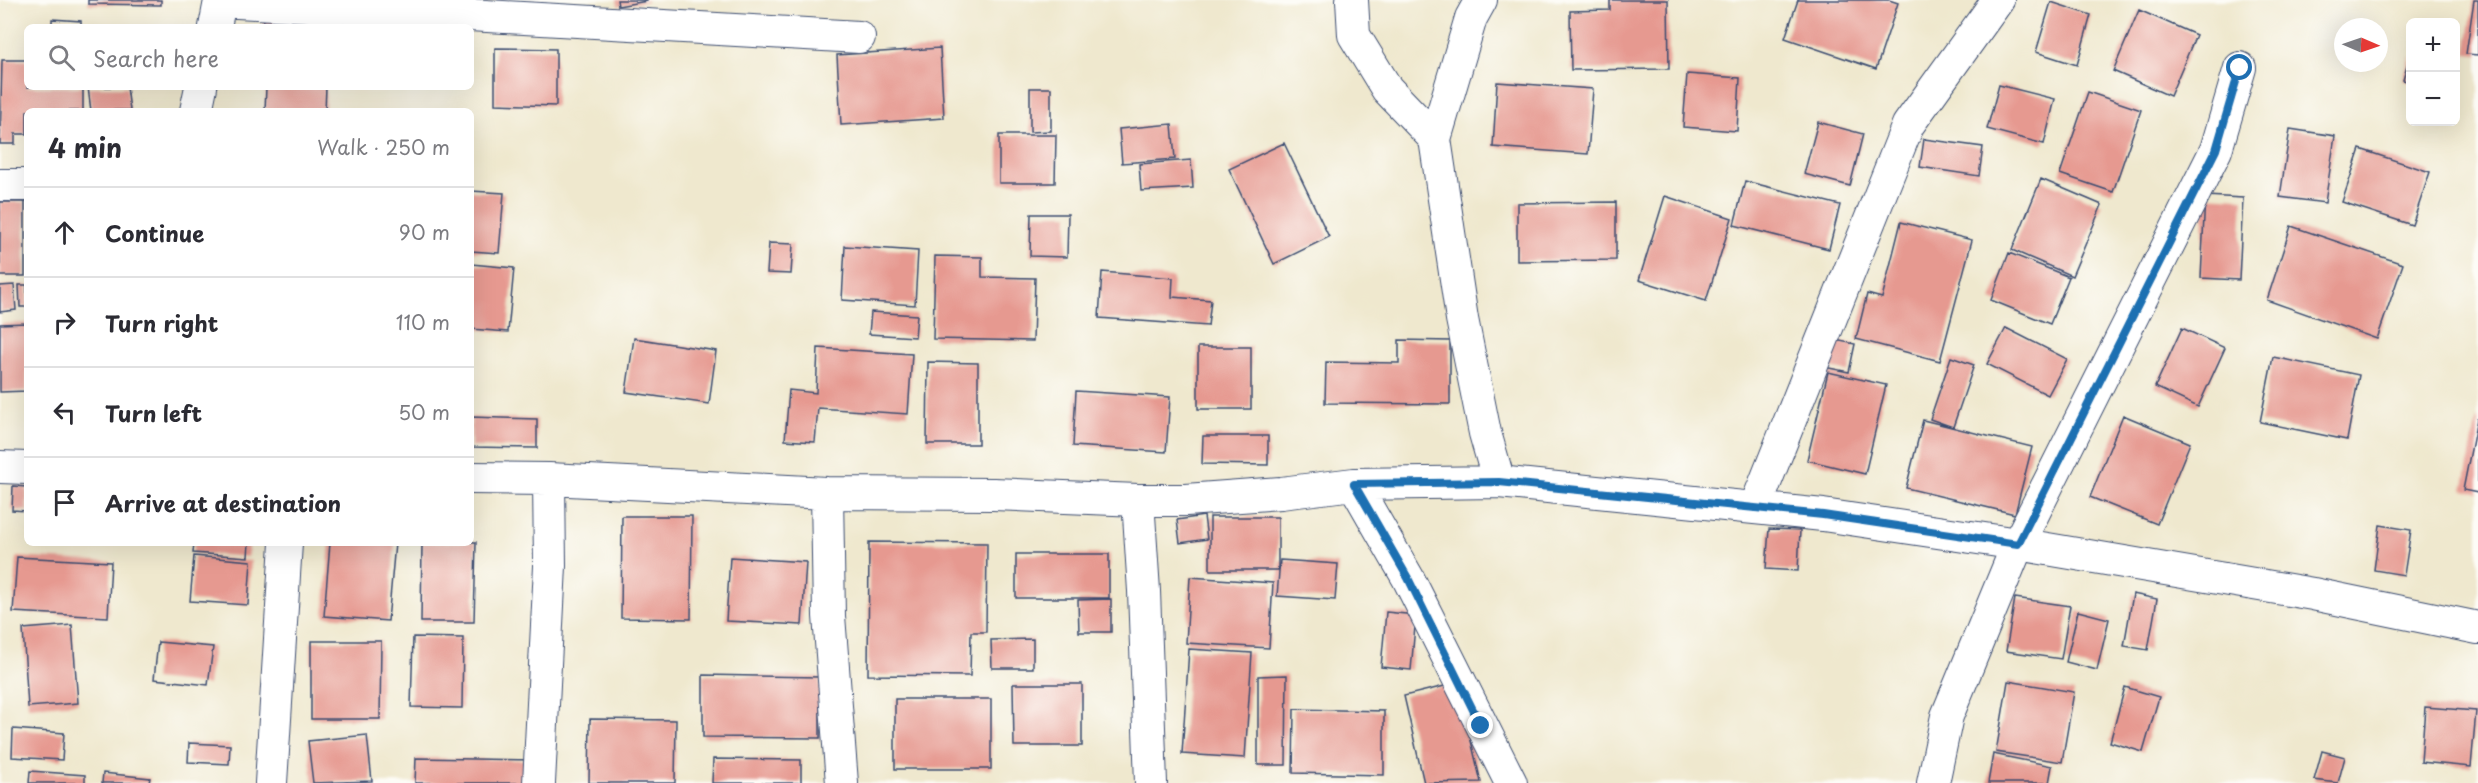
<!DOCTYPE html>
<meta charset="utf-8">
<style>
:root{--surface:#fff;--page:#f7f7f7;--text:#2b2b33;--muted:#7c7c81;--line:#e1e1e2}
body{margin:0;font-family:"Playpen Sans",sans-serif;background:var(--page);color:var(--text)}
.controls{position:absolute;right:18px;top:18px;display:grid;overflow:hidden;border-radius:9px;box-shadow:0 6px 24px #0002}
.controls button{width:54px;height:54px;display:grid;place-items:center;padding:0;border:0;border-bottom:2px solid var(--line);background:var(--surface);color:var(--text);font:30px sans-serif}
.compass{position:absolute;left:2334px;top:18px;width:54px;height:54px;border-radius:50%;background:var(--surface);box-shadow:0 6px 24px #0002;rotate:92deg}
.stop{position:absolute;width:18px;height:18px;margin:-14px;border:4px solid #1f6fb2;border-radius:50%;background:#fff}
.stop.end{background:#1f6fb2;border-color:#fff;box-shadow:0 2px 6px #0008}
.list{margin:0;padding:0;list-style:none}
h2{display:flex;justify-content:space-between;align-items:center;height:78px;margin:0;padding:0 24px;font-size:26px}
h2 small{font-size:20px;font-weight:400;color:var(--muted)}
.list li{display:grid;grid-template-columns:39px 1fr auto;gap:18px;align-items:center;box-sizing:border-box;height:90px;padding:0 24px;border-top:2px solid var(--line)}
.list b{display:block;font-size:22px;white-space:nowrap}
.list em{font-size:20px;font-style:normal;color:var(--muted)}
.icon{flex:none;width:33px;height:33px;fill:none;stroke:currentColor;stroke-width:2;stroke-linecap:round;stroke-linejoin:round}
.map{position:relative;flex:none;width:2478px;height:783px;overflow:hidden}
.search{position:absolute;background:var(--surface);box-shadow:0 6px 24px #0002;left:24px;top:24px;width:450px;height:66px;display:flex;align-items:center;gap:15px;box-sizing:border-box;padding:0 21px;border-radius:9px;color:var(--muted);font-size:22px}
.panel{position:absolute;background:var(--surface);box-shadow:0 6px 24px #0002;left:24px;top:108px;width:450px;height:438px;border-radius:9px}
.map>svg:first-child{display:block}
.building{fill:#e69990}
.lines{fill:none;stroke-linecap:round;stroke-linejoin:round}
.minor-casing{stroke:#3b4b6f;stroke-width:34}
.minor{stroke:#fff;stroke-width:32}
.route{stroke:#1f6fb2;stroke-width:8}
</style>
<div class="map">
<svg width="2478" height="783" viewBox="0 0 2478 783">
<rect width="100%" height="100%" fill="#fdfcf7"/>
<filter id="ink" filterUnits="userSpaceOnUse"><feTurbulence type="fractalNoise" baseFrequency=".0167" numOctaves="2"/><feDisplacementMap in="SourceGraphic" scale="12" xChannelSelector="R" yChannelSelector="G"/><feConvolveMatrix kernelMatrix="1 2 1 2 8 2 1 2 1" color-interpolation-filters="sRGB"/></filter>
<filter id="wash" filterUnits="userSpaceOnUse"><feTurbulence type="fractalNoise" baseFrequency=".008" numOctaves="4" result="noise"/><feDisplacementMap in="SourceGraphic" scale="24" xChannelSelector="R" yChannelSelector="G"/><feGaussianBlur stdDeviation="1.35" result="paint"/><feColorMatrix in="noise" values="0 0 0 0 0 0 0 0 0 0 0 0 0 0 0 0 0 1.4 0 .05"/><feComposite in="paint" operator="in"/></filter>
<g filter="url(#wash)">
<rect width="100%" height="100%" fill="#efe8ce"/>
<g id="blocks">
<path class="building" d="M88,0H161V5L88,4Z
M617,0H647V1L618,6Z
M1610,0H1668L1669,69L1571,70L1570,11L1610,10Z
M1798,0H1889L1898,3L1876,69L1785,38Z
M2474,0H2478V55L2466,54Z
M2051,2L2091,15L2077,65L2036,52Z
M2139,10L2196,35L2170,96L2113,71Z
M264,13L331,17L330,27H263Z
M52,19L81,21V27H52Z
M495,48L556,49V106L495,104Z
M940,48L944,118L841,125L837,55Z
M2410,56V82L2403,80Z
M2,60H27V87H83V111H27V134H15V144H0Z
M1687,74L1740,78L1737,131L1683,127Z
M1497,82L1593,89L1588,154L1493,147Z
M1999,85L2055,99L2044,144L1987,129Z
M88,87H127L130,110L91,111Z
M266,87H326L325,111H265Z
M1030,88H1051V131L1030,132Z
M2088,92L2141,110L2113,192L2060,174Z
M1818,122L1863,134L1850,186L1804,174Z
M1172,124L1175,159L1122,163L1119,129Z
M2290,129L2335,136L2325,203L2280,197Z
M999,135H1056L1055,183H999Z
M1924,139L1983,147L1979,176L1920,167Z
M1284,143L1329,237L1274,264L1229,169Z
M2360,149L2430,172L2412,225L2342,202Z
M1191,160L1193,188L1141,191L1139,164Z
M2041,179L2102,205L2072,276L2012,250Z
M1745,181L1840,205L1829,249L1734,225Z
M471,191L504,193L499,253L471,251Z
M1665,196L1732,218L1706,301L1639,280Z
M2205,196L2243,198L2239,280L2201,278Z
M0,202H25V276H0Z
M1616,202V260L1517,261V203Z
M1031,214H1068L1067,257L1030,256Z
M1901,222L1972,240L1940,361L1856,339L1867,294L1882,298Z
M2291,226L2403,264L2377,339L2267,300Z
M769,243L793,244L791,274L767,273Z
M845,246L918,251L915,305L842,300Z
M2009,253L2069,277L2050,324L1991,300Z
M935,256L982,257V277L1035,278L1033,341L933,339Z
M471,264L514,268L508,332L471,329Z
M1102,272L1173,278L1172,297L1211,300L1208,326L1099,318Z
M14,285L16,310L0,312V286Z
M19,285H27V307H20Z
M871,312L917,315L915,337L869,334Z
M27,323V391L0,392V324Z
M2006,328L2067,359L2048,395L1987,364Z
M2182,328L2225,348L2198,407L2155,387Z
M634,338L716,351L709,404L626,392Z
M1825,338L1855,344L1849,372L1819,366Z
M1399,340L1450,341V404L1325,403L1326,362L1399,363Z
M1198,347H1251V409H1198Z
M818,348L912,354L908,414L818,408L815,442L785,440L789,390L816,393Z
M1951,357L1974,365L1953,427L1930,419Z
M2273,357L2359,375L2347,440L2260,422Z
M928,362L978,363V444H927Z
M1828,372L1886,385L1865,474L1807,460Z
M1076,391L1170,397L1166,452L1073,446Z
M2123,415L2190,443L2157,524L2090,497Z
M471,417L537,419V448L471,447Z
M2477,419H2478V493L2463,490Z
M1923,420L2032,447L2015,514L1906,488Z
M1203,436H1268V465L1202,464Z
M13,486L27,487V511L12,510Z
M622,516H692L691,619L621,618Z
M1204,516L1207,539L1180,543L1177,520Z
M1210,517H1278V570H1210Z
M2380,525L2411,530L2404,575L2374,570Z
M1769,529L1800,530L1798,571L1766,569Z
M471,542H476L474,622H421L422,543Z
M869,542L987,543L986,632H971L970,676L868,675Z
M194,543H249L248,557L193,553Z
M330,543H395L388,621L324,616Z
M1016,554H1109V598H1016Z
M194,556L251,561L248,605L190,601Z
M17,557L111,562L108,617L13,612Z
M730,557L806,562L802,625L726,621Z
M1280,560L1338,564L1335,600L1277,596Z
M1190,577L1273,583L1269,648L1186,643Z
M2133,594L2157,599L2148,650L2124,646Z
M2015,598L2070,606L2061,659L2006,651Z
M1111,599V632H1079L1078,600Z
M2078,611L2109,619L2097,670L2066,662Z
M1386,612L1416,615L1411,670L1381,667Z
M72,625L78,703L28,707L23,629Z
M413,637L463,638L462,708L411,707Z
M1033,639V668H992L991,640Z
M311,641H381L380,719H311Z
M158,642L213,647L208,685L154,679Z
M1189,649L1252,653L1245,758L1182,754Z
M703,675L820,677V738L703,737Z
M1287,675L1286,765H1258V676Z
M2008,681L2074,692L2062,762L1996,752Z
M1457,683L1481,782L1424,783L1404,696Z
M1013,684H1082V746H1014Z
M2125,687L2159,697L2143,752L2110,742Z
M895,699H991V769H895Z
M2425,707L2476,711L2471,767L2421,762Z
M1294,709L1384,711V775L1293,773Z
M590,719L676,720L675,783H589Z
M13,729L64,733L62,760L12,757Z
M367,735L372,781L313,783L308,741Z
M189,743L230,745L229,764L188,762Z
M2322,751L2345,757L2338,783L2314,780Z
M1993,754L2052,766L2049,783H1988Z
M416,758L537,760V783H415Z
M713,759L801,760V783H712Z
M30,771L85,775V783H29Z
M103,773L150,778L149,783H102Z"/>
</g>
</g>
<g filter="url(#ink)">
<use href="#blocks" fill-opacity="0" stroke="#3b4b6f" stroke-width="1.5"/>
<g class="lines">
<g class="minor-casing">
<path id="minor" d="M1352,0L1354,35L1387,89L1435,139
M1481,0L1471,18L1435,139L1462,319L1485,433L1499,482
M215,27L220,1L859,37
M196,111L201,87
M0,185H27
M0,467L27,468
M471,478L549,479L827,493L993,494L1138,500H1186L1281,493L1354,484L1499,482L1823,515L2018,544L2313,594L2478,628
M1354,484L1408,578L1511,783
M827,493L829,616L842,783
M1138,500L1144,591L1151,783
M1755,508L1908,125L1998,0
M271,783L286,543
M539,783L550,566L549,479
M1933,783L1947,716L2018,544L2216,150L2240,68"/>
</g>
<use href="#minor" class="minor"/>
</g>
</g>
<g class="lines" filter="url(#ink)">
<path class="route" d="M1481,726L1408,578L1354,484L1499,482L1823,515L2018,544L2216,150L2240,68"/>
</g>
</svg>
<div class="controls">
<button>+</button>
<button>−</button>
</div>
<svg class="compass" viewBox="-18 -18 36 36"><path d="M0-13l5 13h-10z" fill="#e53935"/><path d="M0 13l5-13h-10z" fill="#7c7c81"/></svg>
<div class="stop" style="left:2240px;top:68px"></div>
<div class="stop end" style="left:1481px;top:726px"></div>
<div class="search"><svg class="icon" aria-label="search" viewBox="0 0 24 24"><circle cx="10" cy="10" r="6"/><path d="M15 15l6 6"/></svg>Search here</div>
<section class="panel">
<h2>4 min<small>Walk · 250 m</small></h2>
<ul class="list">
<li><svg class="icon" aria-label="ahead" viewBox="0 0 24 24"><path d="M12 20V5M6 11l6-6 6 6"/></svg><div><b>Continue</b></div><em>90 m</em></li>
<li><svg class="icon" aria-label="right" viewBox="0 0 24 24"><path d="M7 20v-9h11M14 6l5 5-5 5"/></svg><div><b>Turn right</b></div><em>110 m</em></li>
<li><svg class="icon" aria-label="left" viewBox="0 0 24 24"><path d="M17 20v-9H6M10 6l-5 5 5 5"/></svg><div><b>Turn left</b></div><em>50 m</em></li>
<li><svg class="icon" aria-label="arrive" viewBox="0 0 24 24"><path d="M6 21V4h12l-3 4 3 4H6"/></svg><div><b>Arrive at destination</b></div></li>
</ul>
</section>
</div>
